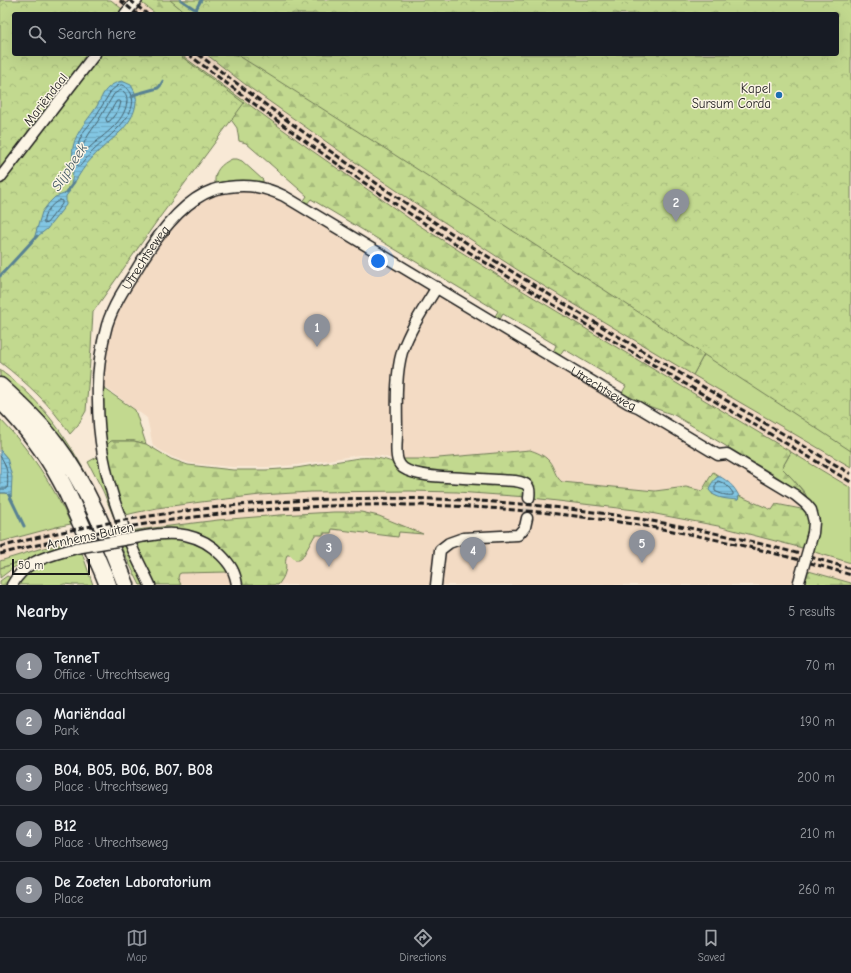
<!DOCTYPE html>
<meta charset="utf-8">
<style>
:root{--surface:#171b24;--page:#242831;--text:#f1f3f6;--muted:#9ea1a6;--line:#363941;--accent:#8c9099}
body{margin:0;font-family:"Comic Neue",sans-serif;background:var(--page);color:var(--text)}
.scale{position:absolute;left:12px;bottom:10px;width:78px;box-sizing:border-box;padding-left:4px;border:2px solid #1c1c1c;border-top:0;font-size:11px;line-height:14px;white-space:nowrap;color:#1c1c1c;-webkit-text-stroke:3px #fcf5e5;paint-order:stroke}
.you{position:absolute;left:378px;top:261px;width:14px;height:14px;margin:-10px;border:3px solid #fff;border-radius:50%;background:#1a73e8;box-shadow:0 0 0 6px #1a73e833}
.badge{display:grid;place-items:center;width:26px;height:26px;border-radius:50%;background:var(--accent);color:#fff;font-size:13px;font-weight:700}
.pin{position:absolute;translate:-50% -33px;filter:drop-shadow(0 1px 2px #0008)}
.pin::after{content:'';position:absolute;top:21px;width:14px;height:12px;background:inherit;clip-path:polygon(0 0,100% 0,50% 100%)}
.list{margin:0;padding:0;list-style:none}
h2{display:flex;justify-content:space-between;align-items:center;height:52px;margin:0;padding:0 16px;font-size:17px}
h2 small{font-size:13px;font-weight:400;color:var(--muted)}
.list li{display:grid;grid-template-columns:26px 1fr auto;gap:12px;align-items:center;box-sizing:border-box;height:56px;padding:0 16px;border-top:1px solid var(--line)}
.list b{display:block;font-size:15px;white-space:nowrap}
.list p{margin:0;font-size:13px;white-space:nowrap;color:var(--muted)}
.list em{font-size:13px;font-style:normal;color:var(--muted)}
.icon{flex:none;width:22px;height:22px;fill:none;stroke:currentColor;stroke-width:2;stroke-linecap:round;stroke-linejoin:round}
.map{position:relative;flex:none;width:851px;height:585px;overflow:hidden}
.search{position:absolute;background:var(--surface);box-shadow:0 4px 16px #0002;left:12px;right:12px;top:12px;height:44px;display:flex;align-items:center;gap:10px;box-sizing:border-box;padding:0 14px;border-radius:4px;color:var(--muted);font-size:15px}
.sheet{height:332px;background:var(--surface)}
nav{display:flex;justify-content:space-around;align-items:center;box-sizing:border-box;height:56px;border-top:1px solid var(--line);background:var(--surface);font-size:11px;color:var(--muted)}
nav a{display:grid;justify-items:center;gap:2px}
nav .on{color:var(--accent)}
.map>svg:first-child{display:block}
.built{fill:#f3dbc4}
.grass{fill:#c2d98f;stroke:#6f7a56}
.forest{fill:url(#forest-firs);stroke:#6f7a56}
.park{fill:url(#park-crowns);stroke:#6f7a56}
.water{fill:url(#water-rules);stroke:#598293}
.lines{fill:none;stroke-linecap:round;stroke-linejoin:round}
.shore{stroke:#45606c;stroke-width:1}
.stream{stroke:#598293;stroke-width:3}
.minor-tunnel{stroke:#d7caba;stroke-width:10;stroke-dasharray:10 5;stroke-linecap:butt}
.minor-casing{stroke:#1c1c1c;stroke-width:13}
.primary-casing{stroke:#1c1c1c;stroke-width:19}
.minor{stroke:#fcf5e5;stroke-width:10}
.primary{stroke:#fcf5e5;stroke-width:16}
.rail{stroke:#1c1c1c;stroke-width:3;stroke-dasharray:6 3;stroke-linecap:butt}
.minor-bridge-casing{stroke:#1c1c1c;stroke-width:13;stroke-linecap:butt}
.minor-bridge{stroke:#fcf5e5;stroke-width:10}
.poi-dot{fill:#1f6fb2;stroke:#fcf5e5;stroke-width:1.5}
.labels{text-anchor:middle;stroke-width:3;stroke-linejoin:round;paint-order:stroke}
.poi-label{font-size:13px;fill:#1c1c1c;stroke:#fcf5e5;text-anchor:end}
.street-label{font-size:13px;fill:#1c1c1c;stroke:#fcf5e5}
.water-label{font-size:14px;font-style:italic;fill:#405862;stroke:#fcf5e5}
</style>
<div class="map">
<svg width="851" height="585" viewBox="0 0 851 585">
<defs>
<pattern id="forest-firs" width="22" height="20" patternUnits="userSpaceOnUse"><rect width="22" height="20" fill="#c2d98f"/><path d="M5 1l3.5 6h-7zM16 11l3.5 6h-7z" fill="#a6ba7b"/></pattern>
<pattern id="park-crowns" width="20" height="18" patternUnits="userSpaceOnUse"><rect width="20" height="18" fill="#c2d98f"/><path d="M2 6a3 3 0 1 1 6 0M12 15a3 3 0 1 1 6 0" fill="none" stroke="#a6ba7b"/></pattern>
<pattern id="water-rules" width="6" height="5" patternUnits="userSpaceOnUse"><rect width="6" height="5" fill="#82c6e3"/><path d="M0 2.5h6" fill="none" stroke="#70aac2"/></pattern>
</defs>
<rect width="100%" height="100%" fill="#f8e9d6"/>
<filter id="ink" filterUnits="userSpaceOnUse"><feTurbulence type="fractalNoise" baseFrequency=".025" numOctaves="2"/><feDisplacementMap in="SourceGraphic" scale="8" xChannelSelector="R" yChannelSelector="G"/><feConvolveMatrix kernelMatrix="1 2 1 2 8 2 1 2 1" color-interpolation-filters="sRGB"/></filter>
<g filter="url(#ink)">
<path class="built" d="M111,0H131L123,10Z
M139,1L156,14H130Z
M180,54H206L246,85L365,169L427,211L527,276L851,467V488L518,288L417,224L311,150Z
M238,190L260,192L270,195L302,213L441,297L629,407L772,483L806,510L776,504L772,510L739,496L732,485L727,480L719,476L713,472L702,491L686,487L655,491L562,482L559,480L556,474L529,450L427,459H392L382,456L359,455L296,465L266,467H233L209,465L189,463L172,457L153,446L147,418L102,385L104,355L112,324L118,308L144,263L168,231L186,212L201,201L218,193Z
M364,491L457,492L527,497L635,510L718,526L806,549L851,563V583L806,570L820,585H144L146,531L218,520L143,529L134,513L157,508L260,495L311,492Z
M56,527L62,544L39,549L0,561V542Z"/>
<path class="grass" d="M232,159H237L242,161L263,180V182L238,181L227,182L217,184L215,183C214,171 221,164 232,159Z
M715,334L851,419V467L693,375Z
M0,370C6,375 12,379 17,383C55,416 81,460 101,505L0,379Z
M102,387L135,410L146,444L134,441H112L107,445C103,426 102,407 102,387Z
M0,419C31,451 52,484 71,524L56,527L0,542V493H6L11,497L7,458L0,450Z
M47,442L94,520L87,521Z
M791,452L851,488V563L811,551L809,502L805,493L798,485L782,468Z
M99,456L118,517L114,518L103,491L88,462Z
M62,544L63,547L46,552L24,561L0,568V561L39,549Z
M128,546L147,585H140L121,547Z
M82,553L93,585H73L64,584L62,585H17C21,580 24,573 28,570C40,560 67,555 82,553Z"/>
<path class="forest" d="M143,0H189L210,14H156L139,1Z
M149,54H180L311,150L417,224L518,288L791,452L782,468C793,479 802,488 809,502L799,491L776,476L674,415L640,403L622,393L626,386L564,349L559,356L553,353L556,345L503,314L499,321L494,318L498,311L311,199L306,205L303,202L307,196L246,143L239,141L237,128L232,121L215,102Z
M206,54H269L715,334L693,375L527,276L427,211L365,169L246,85Z
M111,441H134L146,444L171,459L188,465L233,470H266L296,468L359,458C372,457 383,458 394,463L396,467L525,487L527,497L457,492L410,491L311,492L260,495L201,502L157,508L134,513L122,516L108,462L107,445Z
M530,450C536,452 544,455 549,461C554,467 555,477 562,482L655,491L686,487L702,491L713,472L719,476L715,479L712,494L717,496L738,500L739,496L772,510L776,504L806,510L810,517L806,549L718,526L635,510L532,498V482L527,479L414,470L405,466L401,459H427Z
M334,512H361L379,516L423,534L399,532L398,537L332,529L331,533H324V535H315L302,558L299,560H295L290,555H287C284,561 287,566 285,572C284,577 281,581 278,585H242C241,577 240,572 235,566L181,530L170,529L157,530L131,536L129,531L218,520L280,515Z
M159,538H170L187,540L207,548L225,567L228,572L181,573L179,574L178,578L181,585H153L133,543Z
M36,555L13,568L0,578V568L24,561Z
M805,570L851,583V585H803Z
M7,576L11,578L7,585H0V581Z"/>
<path class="park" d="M0,0H111L128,14H14V54H178L244,103L157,221L93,312L91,348L86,411L78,425L70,434C50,404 28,384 0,362Z
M170,0H851V451C647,317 442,184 236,54H837V14H187Z"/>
<path class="water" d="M122,81L131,85C133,89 136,93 136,97C137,99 136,101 136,103C133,128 108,140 93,157C85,165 79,175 73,185L71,184C75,172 71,159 73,147C76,131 89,119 97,106C100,101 103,92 108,88C112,84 117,82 122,81Z
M68,190L70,191L66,196V205L47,229L34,239L42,212L49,203L55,197L64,194Z
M0,450L7,458L12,477L11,498L6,493H0Z
M719,476C728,481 734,486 739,496L738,500C728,499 715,499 709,490C711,484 713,480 719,476Z"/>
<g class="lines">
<path class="shore" d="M122,85C127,87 128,89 131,93C141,116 103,140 90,154C87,158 83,162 80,166H78L77,165V148L80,139L84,131L94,119L111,91L117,86Z
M122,90C126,93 127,96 127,101C125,124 100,136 85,152H83L82,148L85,141L89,134L98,121L114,94L119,91Z
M117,101H119L121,102L119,109L110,121L107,122L106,119Z
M60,200L62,201V204L47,223L44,224C42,215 52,203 60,200Z
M0,456C7,464 9,478 7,489H0
M718,481C725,483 729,487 733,493V495C727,496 720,494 715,491V487Z"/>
<path class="stream" d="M181,0L196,10
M195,11L201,0
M132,97L136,94L158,88L160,86L163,81
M67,192L74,182
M0,276L37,236
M9,495L24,526"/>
<path class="minor-tunnel" d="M527,518L529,498"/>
<g class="minor-casing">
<g id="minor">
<path d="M125,14L137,0"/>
<path d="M0,178L95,54"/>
<path d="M437,287C424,308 410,329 402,352C395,376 397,409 397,434C397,442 395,453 398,461C399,464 401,466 403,468C416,477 447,477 463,478C480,479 498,480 515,481C527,483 531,485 529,498"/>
<path d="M146,536C175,531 200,533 221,555C231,565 235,572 237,585"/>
<path d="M12,585C26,559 50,556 76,548"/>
<path id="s1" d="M150,585C144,572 137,560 132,547C112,502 98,450 98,400C97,375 100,350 107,325C113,306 124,289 135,272C152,243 181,201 213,190C218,188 223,188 228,187C249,184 265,187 284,196L628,403L638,407L718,455L727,454L795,495L806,504L811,510L814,522L813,533"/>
<path d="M436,585L440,550L449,543L463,538L518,535L525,527L527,518"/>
</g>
</g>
<g class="primary-casing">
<path id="primary" d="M0,386C20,404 39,422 55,443C87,485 107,536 126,585
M0,400C24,424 45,451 61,481C69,495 75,511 82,526C91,545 100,565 108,585"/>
</g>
<use href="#minor" class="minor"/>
<use href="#primary" class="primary"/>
<path class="rail" d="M120,0L137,14
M130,0L147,14
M188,54C273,119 360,182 450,240C581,324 717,402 851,482
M198,54C287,122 379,187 473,247C597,326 725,399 851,474
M0,547C78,526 158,513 239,505C446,486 652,507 851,569
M0,554C282,482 573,489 851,575"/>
<g class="minor-bridge-casing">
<path id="minor-bridge" d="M76,548L146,536
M798,585L813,533"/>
</g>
<use href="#minor-bridge" class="minor-bridge"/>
</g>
</g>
<circle class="poi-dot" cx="779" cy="95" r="4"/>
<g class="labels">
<g class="poi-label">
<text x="771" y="93">Kapel<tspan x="771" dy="15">Sursum Corda</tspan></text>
</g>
<g class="street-label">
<text transform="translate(45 99) rotate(-52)" y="5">Mariëndaal</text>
<text dy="5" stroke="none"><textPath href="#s1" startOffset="348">Utrechtseweg</textPath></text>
<text dy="5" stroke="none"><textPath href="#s1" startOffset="891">Utrechtseweg</textPath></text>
<text transform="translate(90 535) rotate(-12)" y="5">Arnhems Buiten</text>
</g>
<g class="water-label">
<text transform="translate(69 167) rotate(-57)" y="5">Slijpbeek</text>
</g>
</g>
</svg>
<div class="scale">50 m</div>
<div class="you"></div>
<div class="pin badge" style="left:317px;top:347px">1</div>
<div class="pin badge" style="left:676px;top:222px">2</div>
<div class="pin badge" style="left:329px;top:567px">3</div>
<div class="pin badge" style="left:473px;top:570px">4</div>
<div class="pin badge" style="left:642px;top:563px">5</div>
<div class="search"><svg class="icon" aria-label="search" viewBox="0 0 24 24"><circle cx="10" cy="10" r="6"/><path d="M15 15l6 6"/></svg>Search here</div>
</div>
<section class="sheet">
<h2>Nearby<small>5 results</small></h2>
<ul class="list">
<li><span class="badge">1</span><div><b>TenneT</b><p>Office · Utrechtseweg</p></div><em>70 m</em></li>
<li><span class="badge">2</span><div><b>Mariëndaal</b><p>Park</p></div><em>190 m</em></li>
<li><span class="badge">3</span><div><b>B04, B05, B06, B07, B08</b><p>Place · Utrechtseweg</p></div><em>200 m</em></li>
<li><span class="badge">4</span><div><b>B12</b><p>Place · Utrechtseweg</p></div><em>210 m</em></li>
<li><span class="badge">5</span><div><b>De Zoeten Laboratorium</b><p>Place</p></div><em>260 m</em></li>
</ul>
</section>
<nav>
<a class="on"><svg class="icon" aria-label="map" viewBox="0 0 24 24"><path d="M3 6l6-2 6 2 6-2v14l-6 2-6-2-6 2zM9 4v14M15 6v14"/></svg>Map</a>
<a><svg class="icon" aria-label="directions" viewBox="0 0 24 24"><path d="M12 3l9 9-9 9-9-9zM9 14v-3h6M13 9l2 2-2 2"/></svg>Directions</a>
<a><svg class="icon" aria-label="saved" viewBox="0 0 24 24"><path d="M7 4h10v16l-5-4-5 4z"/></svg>Saved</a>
</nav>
